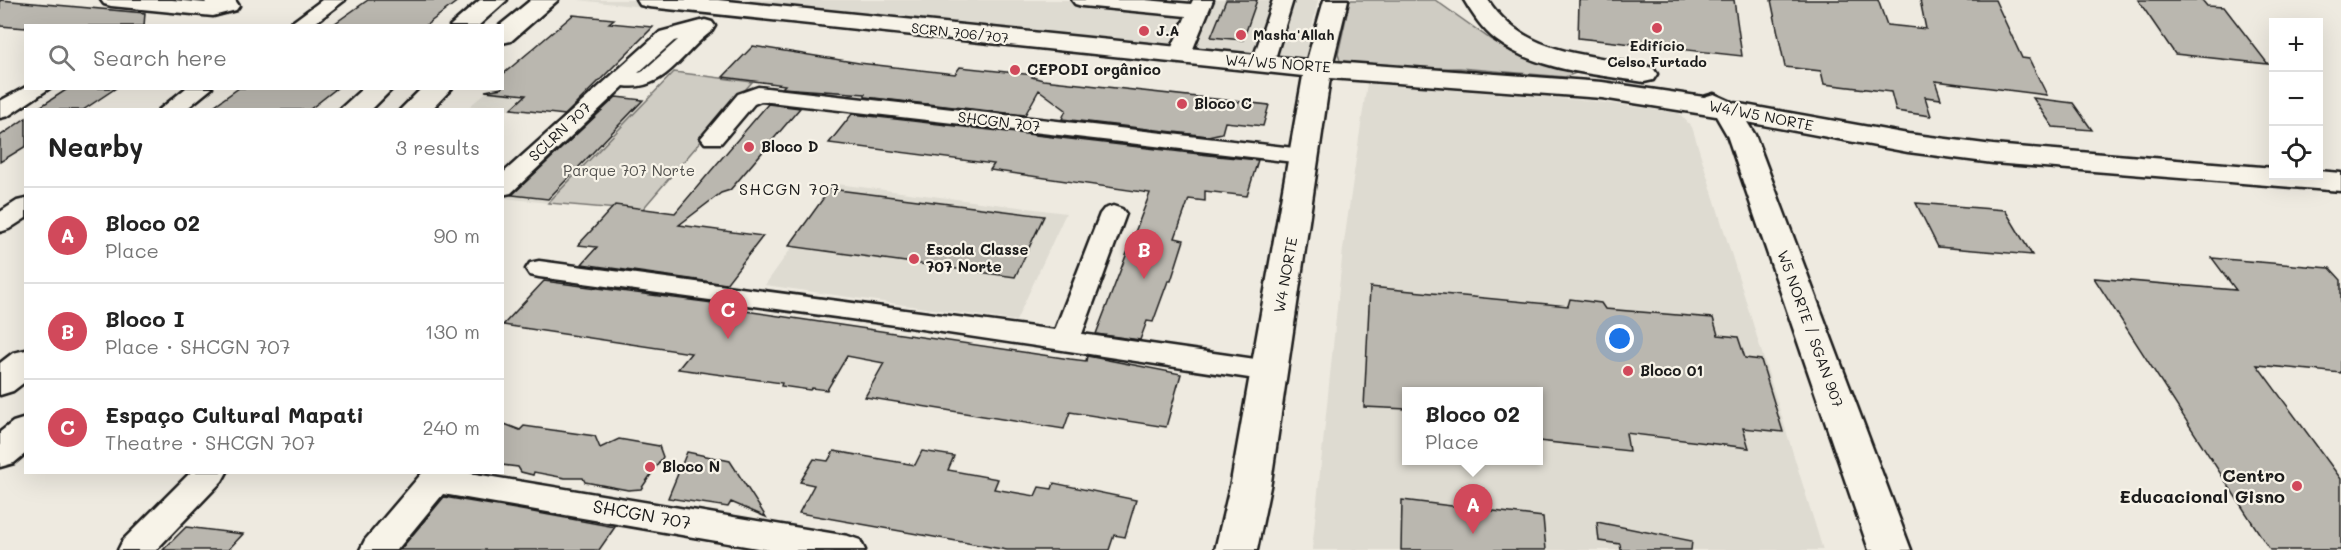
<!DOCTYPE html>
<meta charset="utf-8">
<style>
:root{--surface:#fff;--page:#f2f2f2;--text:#222;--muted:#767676;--line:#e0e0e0;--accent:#d1495b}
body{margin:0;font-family:Mali,sans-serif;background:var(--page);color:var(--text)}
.controls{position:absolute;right:18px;top:18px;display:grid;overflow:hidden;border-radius:0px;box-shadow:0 6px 24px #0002}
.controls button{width:54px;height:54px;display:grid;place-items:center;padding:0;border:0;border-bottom:2px solid var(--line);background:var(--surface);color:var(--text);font:30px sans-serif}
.you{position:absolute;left:1620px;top:339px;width:21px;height:21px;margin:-15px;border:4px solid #fff;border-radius:50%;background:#1a73e8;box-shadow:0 0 0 9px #1a73e833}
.badge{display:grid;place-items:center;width:39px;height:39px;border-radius:50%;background:var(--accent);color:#fff;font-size:20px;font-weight:700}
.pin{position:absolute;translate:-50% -50px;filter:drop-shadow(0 2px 3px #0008)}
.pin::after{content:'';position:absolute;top:32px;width:21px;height:18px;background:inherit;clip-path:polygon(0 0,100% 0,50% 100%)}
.popup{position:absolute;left:1402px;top:387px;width:141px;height:78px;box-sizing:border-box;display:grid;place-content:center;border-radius:0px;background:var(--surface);filter:drop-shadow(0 2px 4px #0005);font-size:20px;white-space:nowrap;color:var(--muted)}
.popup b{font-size:22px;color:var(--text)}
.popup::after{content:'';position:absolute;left:50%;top:100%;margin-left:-12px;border:12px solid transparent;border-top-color:var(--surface)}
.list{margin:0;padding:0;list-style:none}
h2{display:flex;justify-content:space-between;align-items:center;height:78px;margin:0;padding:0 24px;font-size:26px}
h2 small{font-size:20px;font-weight:400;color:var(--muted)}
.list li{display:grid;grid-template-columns:39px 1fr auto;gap:18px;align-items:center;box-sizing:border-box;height:96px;padding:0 24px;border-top:2px solid var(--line)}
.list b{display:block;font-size:22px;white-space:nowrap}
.list p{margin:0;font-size:20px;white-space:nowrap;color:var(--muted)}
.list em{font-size:20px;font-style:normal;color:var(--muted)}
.icon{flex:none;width:33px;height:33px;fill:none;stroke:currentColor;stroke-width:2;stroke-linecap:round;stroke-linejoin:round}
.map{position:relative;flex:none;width:2341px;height:550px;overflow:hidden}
.search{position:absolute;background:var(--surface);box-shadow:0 6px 24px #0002;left:24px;top:24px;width:480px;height:66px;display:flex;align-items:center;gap:15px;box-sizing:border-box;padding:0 21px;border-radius:0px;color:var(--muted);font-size:22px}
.panel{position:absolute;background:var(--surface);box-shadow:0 6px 24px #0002;left:24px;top:108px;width:480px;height:366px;border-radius:0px}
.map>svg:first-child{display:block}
.built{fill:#dedbd1;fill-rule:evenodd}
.green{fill:#cfccc3;stroke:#767470;stroke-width:1.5}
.building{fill:#bab7af;stroke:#1c1c1c;stroke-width:1.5}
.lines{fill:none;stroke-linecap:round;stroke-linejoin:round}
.minor-casing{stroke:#1c1c1c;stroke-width:5}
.major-casing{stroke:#1c1c1c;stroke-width:5}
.minor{fill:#f7f3e8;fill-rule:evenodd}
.major{fill:#f7f3e8;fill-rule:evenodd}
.poi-dot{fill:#d1495b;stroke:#f7f3e8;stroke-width:2}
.labels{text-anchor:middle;stroke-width:4.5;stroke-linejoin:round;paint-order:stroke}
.far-poi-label{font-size:14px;font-weight:bold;fill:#1c1c1c;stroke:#f7f3e8;text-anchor:start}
.far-street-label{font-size:14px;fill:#1c1c1c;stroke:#f7f3e8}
.street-label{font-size:15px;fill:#1c1c1c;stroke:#f7f3e8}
.poi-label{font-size:15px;font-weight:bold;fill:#1c1c1c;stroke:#f7f3e8;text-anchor:start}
.park-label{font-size:15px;fill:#52514e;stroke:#f7f3e8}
.neighbourhood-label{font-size:16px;letter-spacing:1.5px;fill:#1c1c1c;stroke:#f7f3e8}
.near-poi-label{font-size:18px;font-weight:bold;fill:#1c1c1c;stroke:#f7f3e8;text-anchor:end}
.near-street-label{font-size:18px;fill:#1c1c1c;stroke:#f7f3e8}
</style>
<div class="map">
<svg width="2341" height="550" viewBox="0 0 2341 550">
<rect width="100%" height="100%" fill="#eeeae0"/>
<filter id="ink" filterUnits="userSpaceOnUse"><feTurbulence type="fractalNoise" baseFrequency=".0167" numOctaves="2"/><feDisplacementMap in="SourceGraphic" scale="12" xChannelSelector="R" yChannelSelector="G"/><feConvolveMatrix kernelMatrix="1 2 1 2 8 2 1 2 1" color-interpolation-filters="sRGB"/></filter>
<g filter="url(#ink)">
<path class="built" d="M578,0H1318L1301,78Z
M603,25L508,110L470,106L490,89L502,88Z
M1367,83L1592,101L1679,113L1692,127L1823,550H1312L1343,249ZM1407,392H1539V460H1407Z
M605,99L644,103L548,203L505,198Z
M837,184L1066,213L1016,321L765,285Z"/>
<path class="green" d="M1350,0H1435L1493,41L1524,56L1576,70V73L1565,77L1460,68L1411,69L1340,61L1338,54Z
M674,72L752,82L641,211L548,203Z"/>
<path class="building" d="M0,0L145,13L144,26H26V28L0,26Z
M368,0H459L425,26H331Z
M1226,0H1257L1243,40L1211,37Z
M1579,0H1734L1742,56L1578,38Z
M1771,0H1878L1887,25L1926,29L1920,0H1995L2022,58L2029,59L2047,95L1935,81L1941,99L1925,97L1931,116L1896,111L1891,92L1824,84L1821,71L1785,67Z
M2138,0H2202L2207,6L2224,7L2268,64L2175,54Z
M573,15L614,19L609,23L653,27L565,115L511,109L526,95L485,91L502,88V75Z
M753,46L859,63L955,74L960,67L1034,75L1032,77L1043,80L1269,105L1263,126L1225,122L1222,133L1208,136L1062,119L1066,110L1039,90L1025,115L865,97V94L782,88L785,85L723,77Z
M69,88H116L83,110H35Z
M239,88H337L309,110H208Z
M616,97L643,100L548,199L512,195Z
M2033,98L2073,103L2092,130L2053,127Z
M768,104L800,108L730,190L721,193L679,225L763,236L726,284L582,264L597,247L578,245L615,205L675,213Z
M852,114L1217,156L1258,160L1247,196L1205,191V201L1189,199L1175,238L1184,240L1171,281H1168L1153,322L1147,321L1140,340L1096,334L1150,193L990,170L994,164L829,143Z
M26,118V146L0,162V136Z
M830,189L1044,216L1015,277L789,246Z
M1916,203L2005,210L2032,255L1938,247Z
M2212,258L2330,268L2341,280V373L2257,365L2341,479V550H2270L2094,278L2236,290Z
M544,281L713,303L711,305L745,311L1070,359L1086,361L1087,356L1181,374L1166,427L1070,412L1064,429L865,397L884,363L847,356L827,390L812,388L810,390L781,386L782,383L678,369L691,353L503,325Z
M1370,287L1568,306L1570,299L1601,303L1605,309L1713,318L1718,335L1738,337L1745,358L1761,360L1783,432L1743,428L1749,448L1626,433L1629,451L1539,441V392H1407V409L1364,407Z
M502,423L520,430L524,426L595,436L600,448L619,439L659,446L663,457L641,489L628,490L585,482L583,478H565L534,472L533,475L521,472L518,467L502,465Z
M834,451L915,465L922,451L954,456L948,470L998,479L994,489L1035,496L1039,487L1052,489L1054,483L1136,500L1125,537L1114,535L1109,550H1007L799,513L814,485L800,482L814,459L828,461Z
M687,452L730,461L766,517L731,502L728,507L668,498Z
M444,497L533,512L615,527L599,550H400Z
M1402,500L1543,517L1546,550H1401Z
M1597,522L1692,541L1691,550H1621L1620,544L1599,541Z
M186,527L243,534L228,550H163Z"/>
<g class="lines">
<g class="minor-casing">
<path id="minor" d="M101,0H172L206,3L204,0H235L239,6L236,10L213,16L111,6L104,4Z
M322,0H345L311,26H287Z
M1072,0H1145L1191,4L1193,0H1213L1190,56L1187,61H1171L1168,56L1186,16L1082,6L1075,4Z
M1273,0H1293L1273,65L1270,70H1254L1251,65Z
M705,20L712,22L715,26L712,31C683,51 665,92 624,86L511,193L502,195V174L660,32ZM678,40L642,72L638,73L674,41Z
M26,87L50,88L8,116L0,118V101Z
M758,87L1303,149L1311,151L1315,156L1311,161L1303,163L761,101L754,104L721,143H705L701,138L738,94Z
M186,88H212L185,110H159Z
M26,199V218L9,229L0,232V212L17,201Z
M1113,206L1122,209L1126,214L1082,334L1269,361L1279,364L1284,371L1279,378L1269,381L895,325L539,277L530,275L526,269L530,263L539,261L1055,330L1100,214L1104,209Z
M191,472H227L222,481L156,550H118L123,540Z
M423,472H463L848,536L860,540L865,550H769L443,494L397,550H360L365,540Z"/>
</g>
<g class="major-casing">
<path id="major" d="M480,0H507L478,26H450Z
M531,0H558L511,41L502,43V26H499Z
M637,0H718L1307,60L1324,0H1348L1333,62L1602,82L1704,97L1714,94L1734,103L1908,134L1993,145L2274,168V176H2318V171L2341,173V191L1993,163L1908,152L1747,122L1755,135L1911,550H1869L1727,135L1716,116L1602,98L1330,78L1271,482L1257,550H1215L1231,482L1303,76L649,7L640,5Z
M1464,0H1488C1526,58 1593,53 1653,68L1657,74L1653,80L1644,82C1596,74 1536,71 1496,40C1482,29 1473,15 1464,0Z
M363,88H393L371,110H339Z
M422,88H452L431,110H400Z
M26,350V381L13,391L0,395V363L13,353Z
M26,418V453L14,463L0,467V432L13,422Z"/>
</g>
<use href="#minor" class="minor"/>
<use href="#major" class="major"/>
</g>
</g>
<g class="poi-dot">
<circle cx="1657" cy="28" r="6"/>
<circle cx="1144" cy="31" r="6"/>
<circle cx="1241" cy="35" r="6"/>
<circle cx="1015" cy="70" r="6"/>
<circle cx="1182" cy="104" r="6"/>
<circle cx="749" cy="147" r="6"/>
<circle cx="914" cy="259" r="6"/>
<circle cx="1628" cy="371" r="6"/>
<circle cx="650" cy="467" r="6"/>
<circle cx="2297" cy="486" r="6"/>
</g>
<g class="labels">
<g class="far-poi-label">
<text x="1156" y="36">J.A</text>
<text x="1253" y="40">Masha'Allah</text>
<text x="1657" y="51" text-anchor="middle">Edifício<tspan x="1657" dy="16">Celso Furtado</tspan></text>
</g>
<g class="far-street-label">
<text transform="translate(960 33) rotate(6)" y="5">SCRN 706/707</text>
</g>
<g class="street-label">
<text transform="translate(1278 64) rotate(4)" y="5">W4/W5 NORTE</text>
<text transform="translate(1761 116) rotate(11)" y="5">W4/W5 NORTE</text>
<text transform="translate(999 122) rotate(7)" y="5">SHCGN 707</text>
<text transform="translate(560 132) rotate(-43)" y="5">SCLRN 707</text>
<text transform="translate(1286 275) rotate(-80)" y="5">W4 NORTE</text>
<text transform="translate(1810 329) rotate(70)" y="5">W5 NORTE / SGAN 907</text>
</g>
<g class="poi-label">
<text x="1027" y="75">CEPODI orgânico</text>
<text x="1194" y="109">Bloco C</text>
<text x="761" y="152">Bloco D</text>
<text x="926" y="255">Escola Classe<tspan x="926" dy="17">707 Norte</tspan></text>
<text x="1640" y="376">Bloco 01</text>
<text x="662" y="472">Bloco N</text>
</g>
<g class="park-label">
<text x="629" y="176">Parque 707 Norte</text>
</g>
<g class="neighbourhood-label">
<text x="790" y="195">SHCGN 707</text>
</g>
<g class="near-poi-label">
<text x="2285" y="482">Centro<tspan x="2285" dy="21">Educacional Gisno</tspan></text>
</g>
<g class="near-street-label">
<text transform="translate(642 515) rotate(10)" y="6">SHCGN 707</text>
</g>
</g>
</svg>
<div class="controls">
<button>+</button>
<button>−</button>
<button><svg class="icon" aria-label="locate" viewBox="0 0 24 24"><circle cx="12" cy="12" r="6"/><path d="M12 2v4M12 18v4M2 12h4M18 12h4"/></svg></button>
</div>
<div class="you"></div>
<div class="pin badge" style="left:1473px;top:534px">A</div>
<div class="popup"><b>Bloco 02</b>Place</div>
<div class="pin badge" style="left:1144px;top:279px">B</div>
<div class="pin badge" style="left:728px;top:339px">C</div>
<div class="search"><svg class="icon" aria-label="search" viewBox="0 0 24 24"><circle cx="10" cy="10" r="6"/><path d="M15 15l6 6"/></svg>Search here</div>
<section class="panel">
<h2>Nearby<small>3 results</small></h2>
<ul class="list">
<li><span class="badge">A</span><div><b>Bloco 02</b><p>Place</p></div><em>90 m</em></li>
<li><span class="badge">B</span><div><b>Bloco I</b><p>Place · SHCGN 707</p></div><em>130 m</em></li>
<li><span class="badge">C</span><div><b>Espaço Cultural Mapati</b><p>Theatre · SHCGN 707</p></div><em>240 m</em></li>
</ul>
</section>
</div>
